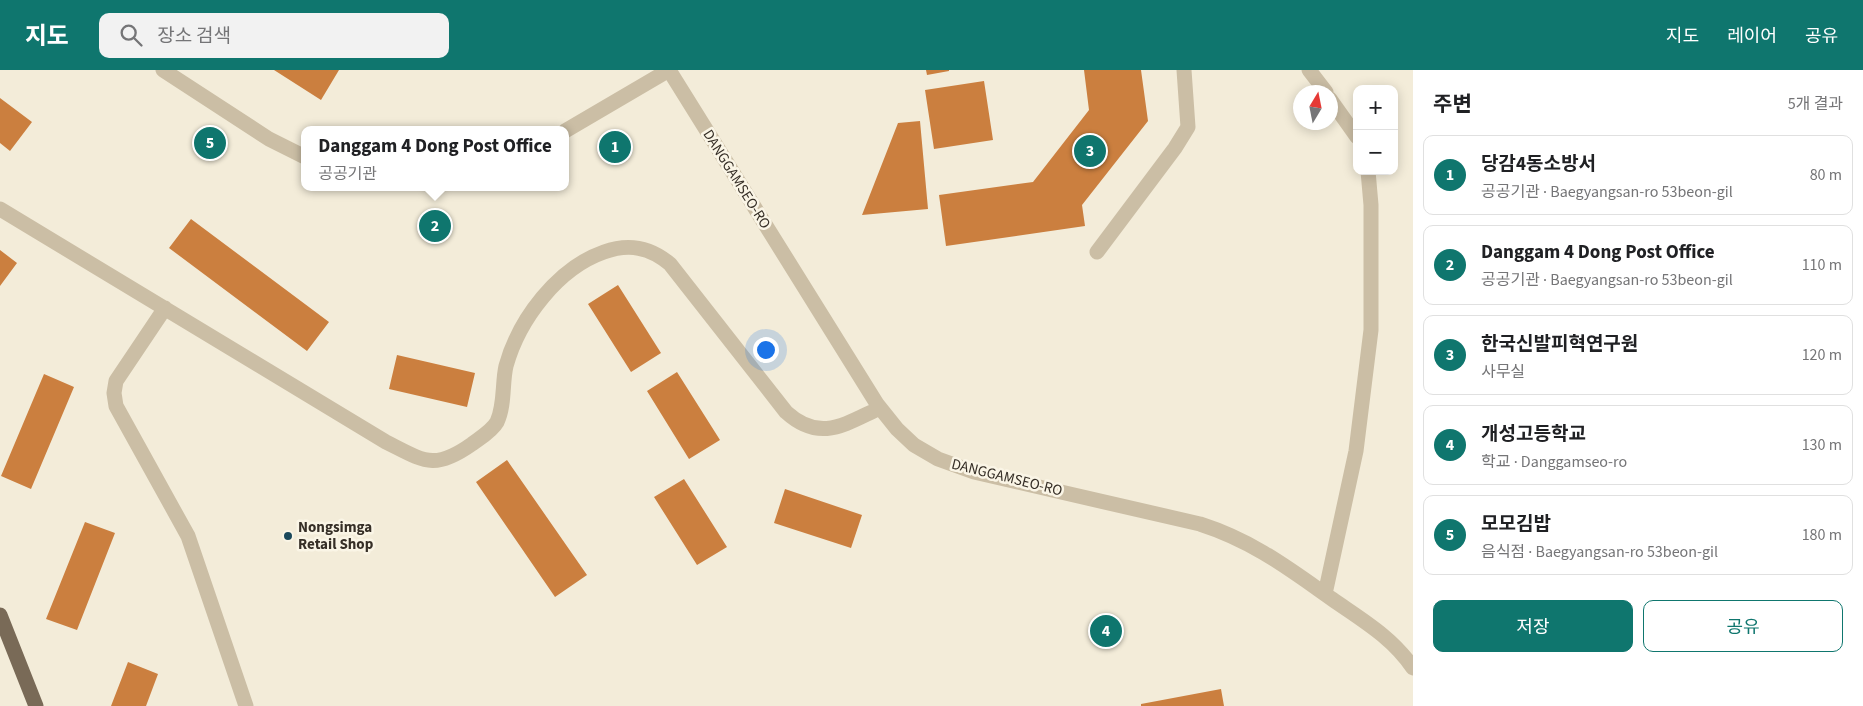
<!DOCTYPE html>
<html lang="ko">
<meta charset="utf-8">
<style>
:root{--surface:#fff;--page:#f2f2f2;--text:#202124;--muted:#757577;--line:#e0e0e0;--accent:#0f766e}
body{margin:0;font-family:"Source Sans 3","Noto Sans KR",sans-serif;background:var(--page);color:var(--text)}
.controls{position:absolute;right:15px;top:15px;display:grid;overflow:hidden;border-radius:10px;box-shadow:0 2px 12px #0003}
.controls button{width:45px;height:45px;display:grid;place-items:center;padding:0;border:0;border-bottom:1px solid var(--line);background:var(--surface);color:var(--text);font:25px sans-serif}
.compass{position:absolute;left:1293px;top:15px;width:45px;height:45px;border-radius:50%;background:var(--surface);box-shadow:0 2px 12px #0003;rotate:10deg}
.you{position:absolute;left:765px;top:279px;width:18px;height:18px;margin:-12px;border:4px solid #fff;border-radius:50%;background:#1a73e8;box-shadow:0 0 0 8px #1a73e833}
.badge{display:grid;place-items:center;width:32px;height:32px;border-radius:50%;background:var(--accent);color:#fff;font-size:16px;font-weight:700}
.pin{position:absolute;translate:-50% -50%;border:2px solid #fff;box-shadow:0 1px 5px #0006}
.popup{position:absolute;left:301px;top:56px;width:268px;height:65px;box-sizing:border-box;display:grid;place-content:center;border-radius:10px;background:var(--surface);filter:drop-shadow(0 1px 4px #0005);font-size:16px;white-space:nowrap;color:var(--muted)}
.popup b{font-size:19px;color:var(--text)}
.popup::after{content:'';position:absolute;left:50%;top:100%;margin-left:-10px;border:10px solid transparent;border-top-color:var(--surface)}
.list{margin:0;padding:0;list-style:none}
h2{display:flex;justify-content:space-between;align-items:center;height:65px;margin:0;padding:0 20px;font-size:21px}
h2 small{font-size:16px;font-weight:400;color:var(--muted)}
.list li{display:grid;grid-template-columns:32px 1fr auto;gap:15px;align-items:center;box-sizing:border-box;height:80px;margin:0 10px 10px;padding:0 10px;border:1px solid var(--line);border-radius:10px}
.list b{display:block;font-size:19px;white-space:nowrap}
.list p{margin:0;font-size:16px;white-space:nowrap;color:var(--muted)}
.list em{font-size:16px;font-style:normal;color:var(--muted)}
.actions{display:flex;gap:10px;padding:15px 20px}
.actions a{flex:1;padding:11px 0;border:1px solid var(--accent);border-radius:10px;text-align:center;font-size:18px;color:var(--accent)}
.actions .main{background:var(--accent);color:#fff}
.icon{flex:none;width:28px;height:28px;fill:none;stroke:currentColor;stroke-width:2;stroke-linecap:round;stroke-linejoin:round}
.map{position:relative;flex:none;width:1413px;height:636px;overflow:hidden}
header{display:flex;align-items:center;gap:30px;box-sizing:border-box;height:70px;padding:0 25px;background:var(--accent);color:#fff}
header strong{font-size:24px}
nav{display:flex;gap:28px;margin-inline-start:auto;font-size:18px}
.search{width:350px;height:45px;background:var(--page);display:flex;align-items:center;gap:12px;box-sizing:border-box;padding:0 18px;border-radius:10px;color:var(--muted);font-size:19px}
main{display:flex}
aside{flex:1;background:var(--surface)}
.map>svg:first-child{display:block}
.building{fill:#cb7f3f}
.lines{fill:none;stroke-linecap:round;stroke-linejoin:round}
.minor{stroke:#cbbea5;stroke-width:15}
.major{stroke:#796a57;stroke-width:15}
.poi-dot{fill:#1a485a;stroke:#faf5e6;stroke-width:2}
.labels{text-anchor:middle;stroke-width:5;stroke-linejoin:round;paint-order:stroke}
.street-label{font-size:15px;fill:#362f27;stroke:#faf5e6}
.poi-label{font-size:15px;font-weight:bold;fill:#362f27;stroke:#faf5e6;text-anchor:start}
</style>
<header>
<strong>지도</strong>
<div class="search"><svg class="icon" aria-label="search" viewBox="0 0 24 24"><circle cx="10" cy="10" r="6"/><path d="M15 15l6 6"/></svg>장소 검색</div>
<nav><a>지도</a><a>레이어</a><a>공유</a></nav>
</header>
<main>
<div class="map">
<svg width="1413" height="636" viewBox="0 0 1413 636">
<rect width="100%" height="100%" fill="#f3ecd9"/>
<path class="building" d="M274,0H339L321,30Z
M926,0H949V1L927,5Z
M1084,0H1141L1148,51L1082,135L1085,156L946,176L939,125L1033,112L1089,40Z
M984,11L993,70L934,79L925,20Z
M0,28L32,52L10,81L0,73Z
M920,51L928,139L862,145L898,53Z
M191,149L329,252L307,281L169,178Z
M0,180L17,193L0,216Z
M618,215L661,283L631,302L588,234Z
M397,285L475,303L467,337L389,319Z
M677,302L720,370L689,389L647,321Z
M44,304L74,317L31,419L1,406Z
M507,390L587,505L555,527L476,412Z
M684,409L727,477L697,495L654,427Z
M785,419L862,445L851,478L774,453Z
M85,452L115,463L77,560L46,549Z
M128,592L158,604L146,636H111Z
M1221,619L1224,636H1141V634Z"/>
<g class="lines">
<path class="minor" d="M163,0L269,69L305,87
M669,0L877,334L897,359L914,375L938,389L974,402L1200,454C1253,471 1288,498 1332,529C1362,550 1392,567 1413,598
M1309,0L1326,22
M1330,29L1357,67
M565,61L669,0
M0,139L386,372C424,391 434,401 472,374C480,368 492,361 497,352C505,335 502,313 506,296C519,249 558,198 604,182C629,173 650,177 670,194L786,342C820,373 845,354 880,338
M1097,182L1175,78L1188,57L1184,0
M165,238L116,311L114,323L116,336L188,466L246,636
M1325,524L1356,381L1371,260V135L1368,101"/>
<path class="major" d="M0,545L36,636"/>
</g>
<circle class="poi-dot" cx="288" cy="466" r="5"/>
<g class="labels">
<g class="street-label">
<text transform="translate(737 109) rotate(58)" y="5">DANGGAMSEO-RO</text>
<text transform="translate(1007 407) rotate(14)" y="5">DANGGAMSEO-RO</text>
</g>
<g class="poi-label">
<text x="298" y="462">Nongsimga<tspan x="298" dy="17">Retail Shop</tspan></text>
</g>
</g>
</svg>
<div class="controls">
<button>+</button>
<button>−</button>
</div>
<svg class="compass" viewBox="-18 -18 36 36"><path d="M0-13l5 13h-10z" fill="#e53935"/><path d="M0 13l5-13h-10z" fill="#757577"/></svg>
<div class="you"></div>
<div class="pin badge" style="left:615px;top:77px">1</div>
<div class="pin badge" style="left:435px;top:156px">2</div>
<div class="popup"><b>Danggam 4 Dong Post Office</b>공공기관</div>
<div class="pin badge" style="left:1090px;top:81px">3</div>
<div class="pin badge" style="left:1106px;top:561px">4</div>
<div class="pin badge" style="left:210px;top:73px">5</div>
</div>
<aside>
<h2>주변<small>5개 결과</small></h2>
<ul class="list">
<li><span class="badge">1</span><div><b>당감4동소방서</b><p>공공기관 · Baegyangsan-ro 53beon-gil</p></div><em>80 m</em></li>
<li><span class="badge">2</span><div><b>Danggam 4 Dong Post Office</b><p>공공기관 · Baegyangsan-ro 53beon-gil</p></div><em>110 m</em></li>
<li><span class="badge">3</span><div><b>한국신발피혁연구원</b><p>사무실</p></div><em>120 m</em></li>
<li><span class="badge">4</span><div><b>개성고등학교</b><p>학교 · Danggamseo-ro</p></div><em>130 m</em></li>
<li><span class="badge">5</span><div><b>모모김밥</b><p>음식점 · Baegyangsan-ro 53beon-gil</p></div><em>180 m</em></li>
</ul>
<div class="actions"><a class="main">저장</a><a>공유</a></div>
</aside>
</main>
